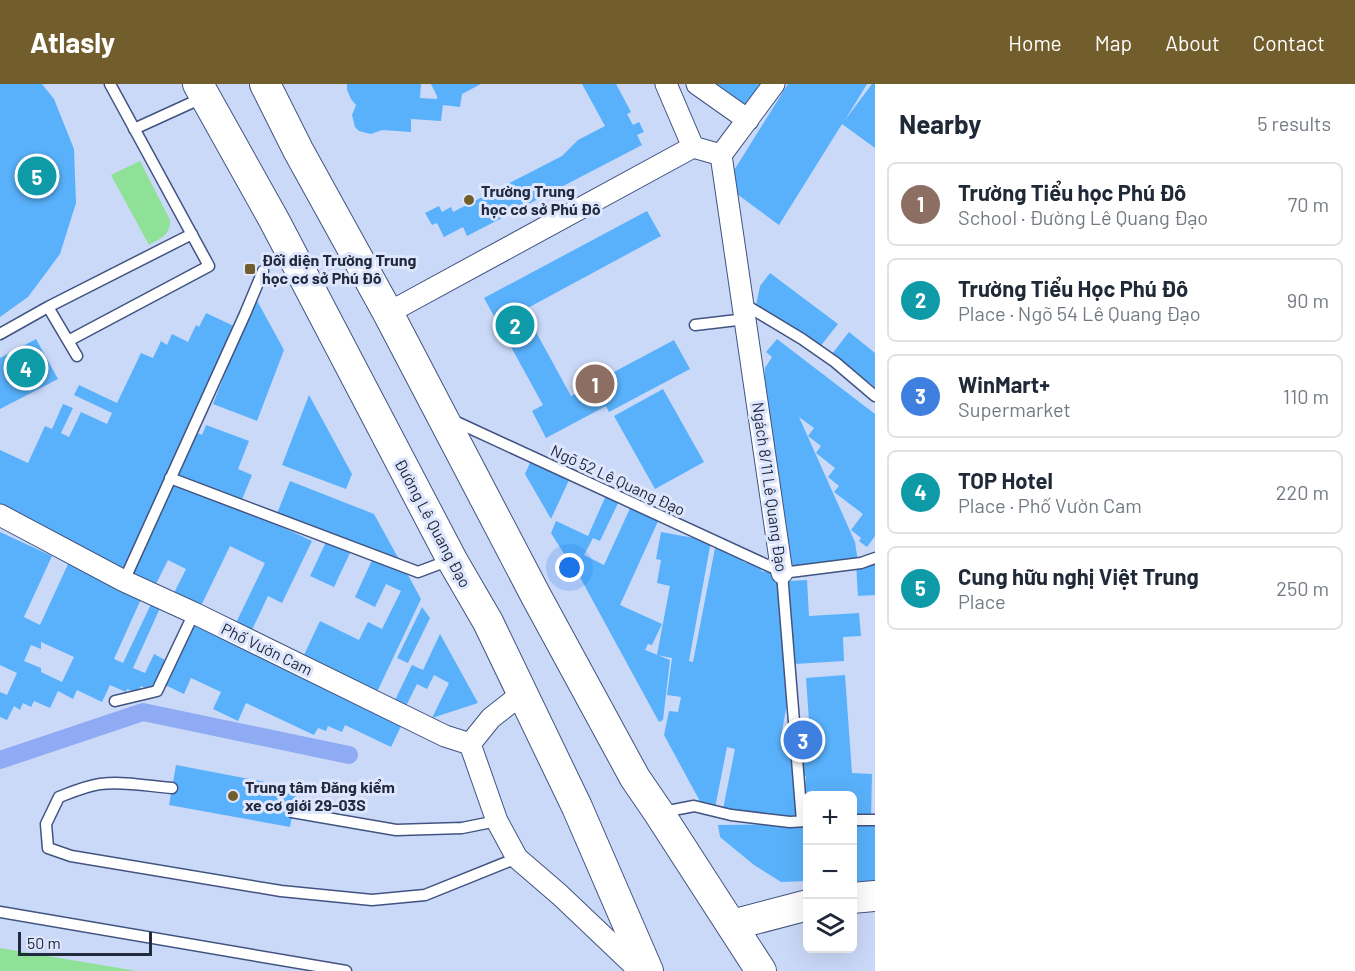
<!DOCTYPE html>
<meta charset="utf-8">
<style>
:root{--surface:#fff;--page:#f6f6f7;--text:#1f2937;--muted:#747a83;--line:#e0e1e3;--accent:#725e2d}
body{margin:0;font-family:Barlow,sans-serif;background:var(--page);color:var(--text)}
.controls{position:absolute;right:18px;bottom:18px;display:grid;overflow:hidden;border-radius:9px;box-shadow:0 6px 24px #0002}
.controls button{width:54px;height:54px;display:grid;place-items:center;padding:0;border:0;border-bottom:2px solid var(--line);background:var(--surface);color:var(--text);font:30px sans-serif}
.scale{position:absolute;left:18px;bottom:15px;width:134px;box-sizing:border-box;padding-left:6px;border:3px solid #222a3e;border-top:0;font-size:16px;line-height:21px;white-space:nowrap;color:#222a3e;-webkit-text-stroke:4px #dde6fc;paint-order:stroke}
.you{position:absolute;left:570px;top:484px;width:21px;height:21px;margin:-15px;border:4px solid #fff;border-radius:50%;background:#1a73e8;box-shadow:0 0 0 9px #1a73e833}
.badge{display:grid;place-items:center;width:39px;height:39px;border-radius:50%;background:var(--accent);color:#fff;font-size:20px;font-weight:700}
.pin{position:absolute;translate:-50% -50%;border:3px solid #fff;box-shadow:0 2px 6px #0006}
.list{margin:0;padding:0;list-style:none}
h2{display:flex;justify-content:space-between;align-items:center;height:78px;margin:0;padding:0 24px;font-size:26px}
h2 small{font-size:20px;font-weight:400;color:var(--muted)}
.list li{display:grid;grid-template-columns:39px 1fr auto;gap:18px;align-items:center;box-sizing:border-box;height:84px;margin:0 12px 12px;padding:0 12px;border:2px solid var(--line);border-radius:9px}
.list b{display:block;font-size:22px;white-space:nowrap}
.list p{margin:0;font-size:20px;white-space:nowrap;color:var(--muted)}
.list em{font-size:20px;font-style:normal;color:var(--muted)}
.icon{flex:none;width:33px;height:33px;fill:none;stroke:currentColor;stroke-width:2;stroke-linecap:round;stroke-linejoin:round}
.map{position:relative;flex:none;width:875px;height:887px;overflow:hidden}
header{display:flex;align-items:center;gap:36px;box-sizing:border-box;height:84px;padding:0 30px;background:var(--accent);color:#fff}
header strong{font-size:28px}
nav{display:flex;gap:33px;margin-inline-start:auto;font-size:21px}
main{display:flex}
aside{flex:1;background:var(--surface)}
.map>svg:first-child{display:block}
.green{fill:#8ee196}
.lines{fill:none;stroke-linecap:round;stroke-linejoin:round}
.canal{stroke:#8eabf4;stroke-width:18}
.building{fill:#59b1fb;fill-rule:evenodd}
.lane-casing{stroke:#415380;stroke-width:13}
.street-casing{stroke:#415380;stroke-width:23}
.secondary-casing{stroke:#415380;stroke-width:32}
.lane{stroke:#fff;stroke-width:10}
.street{stroke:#fff;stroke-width:21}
.secondary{stroke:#fff;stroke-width:30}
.poi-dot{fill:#725e2d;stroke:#dde6fc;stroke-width:2}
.labels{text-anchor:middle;stroke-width:6;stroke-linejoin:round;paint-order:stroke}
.poi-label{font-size:16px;font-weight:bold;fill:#222a3e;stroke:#dde6fc;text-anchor:start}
.street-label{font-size:16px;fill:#222a3e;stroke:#dde6fc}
</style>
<header>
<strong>Atlasly</strong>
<nav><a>Home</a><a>Map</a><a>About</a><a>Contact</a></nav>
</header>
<main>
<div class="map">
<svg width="875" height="887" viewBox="0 0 875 887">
<rect width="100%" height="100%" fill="#cbd9f9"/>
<path class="green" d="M140,77L170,136C171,151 160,155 149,161L111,91Z
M0,864L137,887H0Z"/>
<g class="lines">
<path class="canal" d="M0,676L143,628L349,671"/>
</g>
<path class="building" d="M0,0H42L54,15L74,65L76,119L60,170L28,213L0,233Z
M347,0H421L420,14L437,15V12L431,0H481L462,10L460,23L443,21L441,37L411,35V48L382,46L371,50L359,47L355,43L352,31L356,21L351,15L347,6Z
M582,0H616L631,28L627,30L633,41L639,38L644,48L637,51L642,61L467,152L463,143L444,153L437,139L432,141L425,129L439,122L442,128L451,123L453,128L562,72L578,56L605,42Z
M710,0H761L747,23Z
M788,0H867L845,36L872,0H875V64L842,40L779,141L733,107L731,91Z
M647,127L661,152L524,226L571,312L585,305L581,296L593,290L597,297L674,256L690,285L609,328L606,322L546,354L532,327L543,321L484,214Z
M770,189L838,240L819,264L756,221L760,202Z
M255,213L284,266L257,337L213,320Z
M206,229L238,244L122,486L0,428V366L28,379L45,342L52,345L63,320L73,324L61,349L69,353L81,328L107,340L112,329L74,311L79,301L117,319L141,269L153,274L161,257L167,261L172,250L188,258L196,241L199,243Z
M849,248L875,269V303L832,270Z
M36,255L58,295L0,325V274Z
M777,255L875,330V452L867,463L859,457L861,454L851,446L863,430L834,408L839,402L828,393L835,384L816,369L821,362L808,352L814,344L799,333L855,458L858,478L787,488L764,306L765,284L772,273L766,268Z
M663,305L704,378L655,405L614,332Z
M309,311L352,390L346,405L282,381Z
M206,341L249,357L238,385L252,391L241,418L175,393L193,347L202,351Z
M532,374L571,392L551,435L525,390Z
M174,397L220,414L312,457L282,519L268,512L251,548L235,541L265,479L230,462L200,524L173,511L186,485L168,476L155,502L130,490Z
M290,397L374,430L401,479L276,432Z
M607,409L620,415L600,457L593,454L584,471L604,481L632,420L660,433L620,521L662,540L652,561L648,560L645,566L670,576L663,636L659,638L576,486L568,476L551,449L556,437L588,452Z
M0,448L52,472L24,533L40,541L68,480L142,513L114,575L121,578L123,579L152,518L161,522L133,584L145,589L154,570L167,577L153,607L141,602L137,609L127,605L126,608L110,601L102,618L77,606L73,615L58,607L50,624L34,617L31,623L23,619L20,626L14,622L7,636L0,633V608L7,611L17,589L0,581ZM41,558L74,573L62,598L41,588V584L24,577L31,561L41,565Z
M661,448L711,457L689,577L693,578L715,464L733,467L745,472L743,478L762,482L761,487L779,490L789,609L782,647L791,648L798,736L723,725L735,665L727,663L715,724L702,721L664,651L669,627L678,628L681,613L667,611L672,574L657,571L670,502L657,499L661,476L656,475Z
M326,458L350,469L334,503L310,492Z
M373,474L408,491L421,515L377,608L303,573L320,537L359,556L368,538L382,545L401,507L386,500L375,523L355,513Z
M875,479V511L858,512L856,480Z
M807,496L809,532L859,529L861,552L843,553L844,577L794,580L789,497Z
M422,523L430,534L408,579L397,574Z
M194,538L405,634L391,663L345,641L342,648L328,642L326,647L318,644L314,651L246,619L238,637L213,625L221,608L191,594L184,610L165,601Z
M440,550L478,619L432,634L449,599L434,591L427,605L417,600L406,622L395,616L412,581L423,586Z
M845,591L852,689L872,690L871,734H852V711H807V733H803L806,692L802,693L798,637H809L806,594Z
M176,681L297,704L290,743L169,721Z
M875,739V797H852V740Z
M807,740V797L781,798L754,781L720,753L718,741Z"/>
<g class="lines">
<g class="lane-casing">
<path id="lane" d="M134,45L202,14
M744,220L802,255L835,278L875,312
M48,223L77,272
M695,241L746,235
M0,250L48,223L192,150
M68,257L209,182L110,0
M450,335L782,488
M170,394L418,488L450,476
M782,489L802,737
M782,489L861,479L875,474
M124,497L245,230L263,187
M115,617L157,607L194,529
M172,704C148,702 124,697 100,700C86,702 72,708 59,713L46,740L48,764L71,772L281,807L372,816L425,811L517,774
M292,728L396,746L462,744L497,737
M663,728L694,722L731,731L790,738L807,737
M852,736H875
M0,828L346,887"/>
</g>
<g class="street-casing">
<path id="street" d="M666,0L693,63
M697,0L748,36
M721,71L782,489
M721,71L774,0
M388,229L693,63L721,71
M0,431L124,497L194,529L445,652L470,660
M470,660L497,737L517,774L560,811L640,887
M470,660L491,634L523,609"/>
</g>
<g class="secondary-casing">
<path id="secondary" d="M198,0L274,136L452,476L488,538L577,723L648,887
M265,0L298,66L388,229L536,512L635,694L659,729L761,887
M852,814L875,812
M732,841L808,821"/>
</g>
<use href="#lane" class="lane"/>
<use href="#street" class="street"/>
<use href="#secondary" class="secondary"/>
</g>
<g class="poi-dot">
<circle cx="469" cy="116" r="6"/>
<rect x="244" y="179" width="12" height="12" rx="3"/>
<circle cx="233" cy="712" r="6"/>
</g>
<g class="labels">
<g class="poi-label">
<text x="481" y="113">Trường Trung<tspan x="481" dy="18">học cơ sở Phú Đô</tspan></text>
<text x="262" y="182">Đối diện Trường Trung<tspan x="262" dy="18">học cơ sở Phú Đô</tspan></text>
<text x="245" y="709">Trung tâm Đăng kiểm<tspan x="245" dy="18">xe cơ giới 29-03S</tspan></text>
</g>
<g class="street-label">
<text transform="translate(618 396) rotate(25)" y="6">Ngõ 52 Lê Quang Đạo</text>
<text transform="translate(770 403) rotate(82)" y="6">Ngách 8/11 Lê Quang Đạo</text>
<text transform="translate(433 439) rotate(62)" y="6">Đường Lê Quang Đạo</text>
<text transform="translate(267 565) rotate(26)" y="6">Phố Vườn Cam</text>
</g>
</g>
</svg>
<div class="controls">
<button>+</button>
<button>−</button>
<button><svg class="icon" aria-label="layers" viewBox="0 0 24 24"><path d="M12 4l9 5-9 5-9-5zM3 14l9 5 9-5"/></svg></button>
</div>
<div class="scale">50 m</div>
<div class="you"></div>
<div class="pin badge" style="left:595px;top:300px;background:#8d6e63">1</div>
<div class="pin badge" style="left:515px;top:241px;background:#0f9aa8">2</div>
<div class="pin badge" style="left:803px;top:656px;background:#3f7fe0">3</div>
<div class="pin badge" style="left:26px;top:284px;background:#0f9aa8">4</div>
<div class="pin badge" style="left:37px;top:92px;background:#0f9aa8">5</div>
</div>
<aside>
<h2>Nearby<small>5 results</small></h2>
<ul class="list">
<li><span class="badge" style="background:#8d6e63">1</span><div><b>Trường Tiểu học Phú Đô</b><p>School · Đường Lê Quang Đạo</p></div><em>70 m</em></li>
<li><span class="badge" style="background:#0f9aa8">2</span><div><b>Trường Tiểu Học Phú Đô</b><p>Place · Ngõ 54 Lê Quang Đạo</p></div><em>90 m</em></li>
<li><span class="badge" style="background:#3f7fe0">3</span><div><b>WinMart+</b><p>Supermarket</p></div><em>110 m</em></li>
<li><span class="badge" style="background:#0f9aa8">4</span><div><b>TOP Hotel</b><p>Place · Phố Vườn Cam</p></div><em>220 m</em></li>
<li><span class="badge" style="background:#0f9aa8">5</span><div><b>Cung hữu nghị Việt Trung</b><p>Place</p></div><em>250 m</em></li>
</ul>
</aside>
</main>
